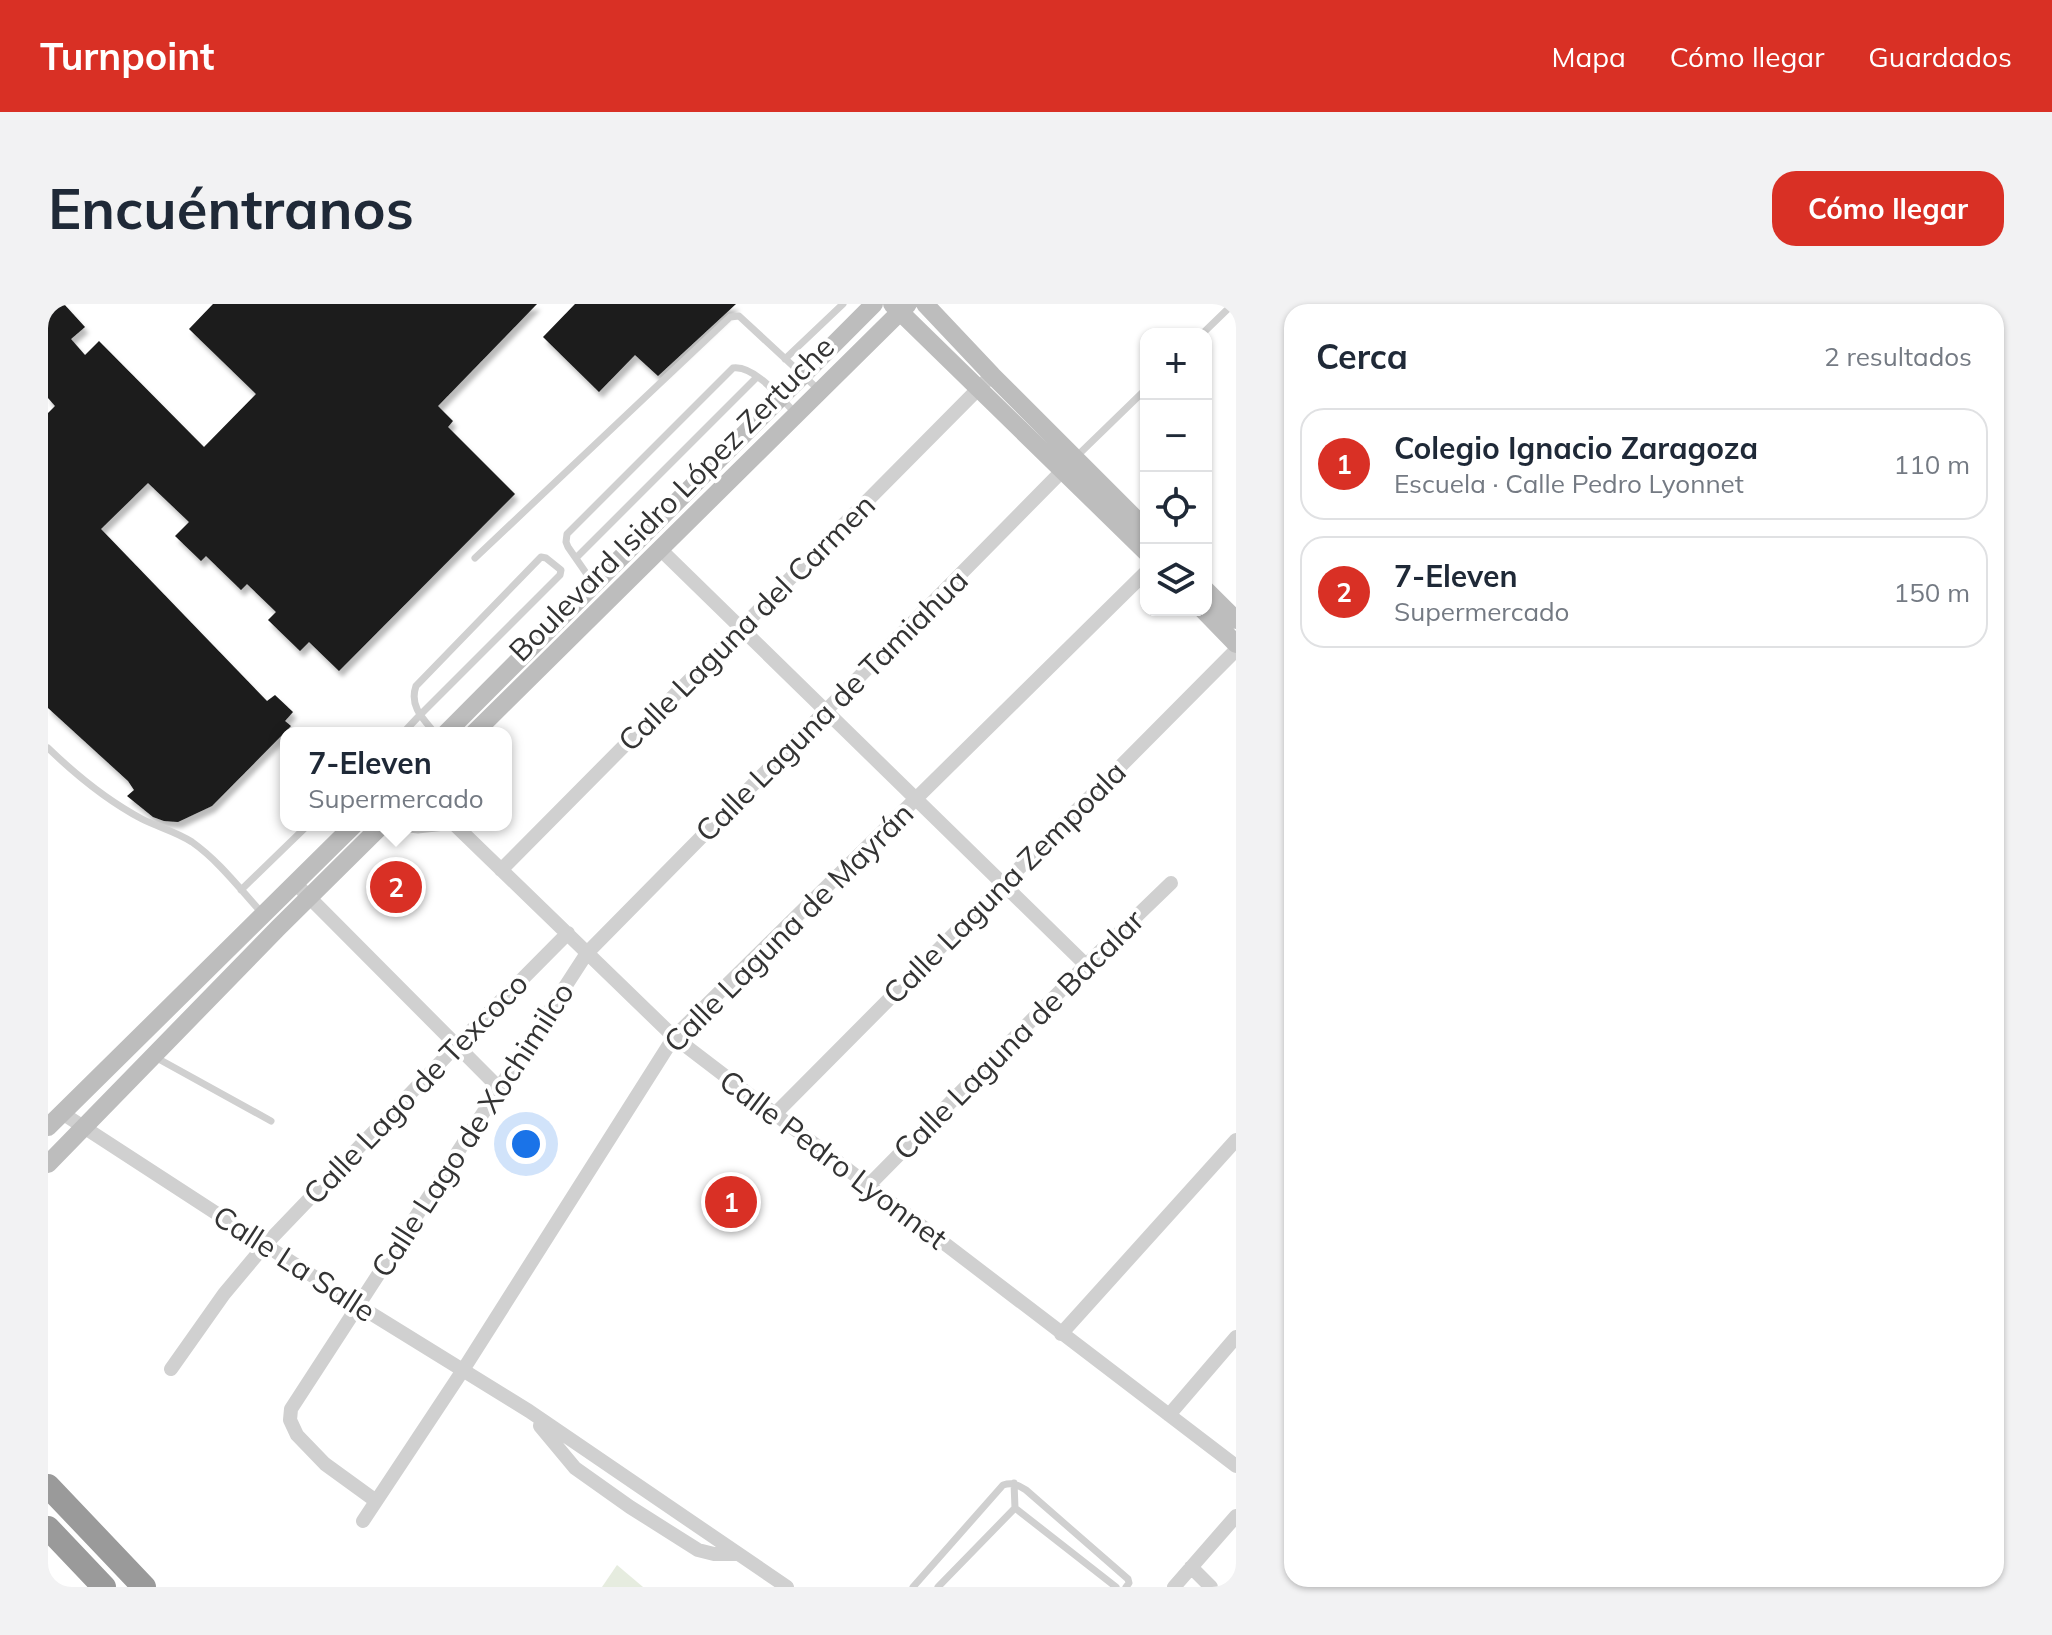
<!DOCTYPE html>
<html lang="es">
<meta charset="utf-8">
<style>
:root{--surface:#fff;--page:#f2f2f3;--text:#1f2937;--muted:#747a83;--line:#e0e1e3;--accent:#d93025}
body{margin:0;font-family:Mulish,sans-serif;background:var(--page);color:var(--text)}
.controls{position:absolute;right:24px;top:24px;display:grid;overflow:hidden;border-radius:16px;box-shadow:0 2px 6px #0004}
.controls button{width:72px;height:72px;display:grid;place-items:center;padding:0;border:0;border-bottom:2px solid var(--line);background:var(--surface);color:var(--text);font:40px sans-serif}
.you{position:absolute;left:478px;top:840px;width:28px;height:28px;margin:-20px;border:6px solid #fff;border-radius:50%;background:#1a73e8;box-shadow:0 0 0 12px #1a73e833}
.badge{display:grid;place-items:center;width:52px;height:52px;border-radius:50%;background:var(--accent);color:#fff;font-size:26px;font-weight:700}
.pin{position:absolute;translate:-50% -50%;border:4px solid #fff;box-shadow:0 2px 8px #0006}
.popup{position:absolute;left:232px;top:423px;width:232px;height:104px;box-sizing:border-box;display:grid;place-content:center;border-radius:16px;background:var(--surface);filter:drop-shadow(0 2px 6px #0005);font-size:26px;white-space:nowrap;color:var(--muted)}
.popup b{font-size:30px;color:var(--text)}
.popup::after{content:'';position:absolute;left:50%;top:100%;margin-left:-16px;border:16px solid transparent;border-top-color:var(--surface)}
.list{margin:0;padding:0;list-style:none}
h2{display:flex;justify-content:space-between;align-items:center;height:104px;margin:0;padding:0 32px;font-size:34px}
h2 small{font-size:26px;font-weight:400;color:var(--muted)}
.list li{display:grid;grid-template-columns:52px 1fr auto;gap:24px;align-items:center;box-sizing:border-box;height:112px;margin:0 16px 16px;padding:0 16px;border:2px solid var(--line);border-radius:24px}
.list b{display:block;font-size:30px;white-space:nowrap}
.list p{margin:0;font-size:26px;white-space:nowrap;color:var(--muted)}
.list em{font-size:26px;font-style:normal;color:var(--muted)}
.icon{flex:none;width:44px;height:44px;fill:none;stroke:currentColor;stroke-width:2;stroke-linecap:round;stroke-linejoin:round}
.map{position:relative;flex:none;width:1188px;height:1283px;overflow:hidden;border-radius:24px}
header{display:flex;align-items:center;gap:48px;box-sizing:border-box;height:112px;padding:0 40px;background:var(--accent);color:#fff}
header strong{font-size:38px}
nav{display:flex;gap:44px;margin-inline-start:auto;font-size:28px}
.intro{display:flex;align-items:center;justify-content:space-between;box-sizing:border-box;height:192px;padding:0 48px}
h1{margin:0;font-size:56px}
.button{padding:20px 36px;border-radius:24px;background:var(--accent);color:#fff;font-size:28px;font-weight:700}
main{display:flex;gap:48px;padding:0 48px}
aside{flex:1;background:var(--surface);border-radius:24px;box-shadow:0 2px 6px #0004}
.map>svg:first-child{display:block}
.park{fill:#e6ecdf}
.building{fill:#1a1a1a;filter:url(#shadow)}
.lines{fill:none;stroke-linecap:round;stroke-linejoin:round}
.lane{stroke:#d0d0d0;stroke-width:7}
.street{stroke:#d0d0d0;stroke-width:14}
.secondary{stroke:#bdbdbd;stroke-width:18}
.highway{stroke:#9a9a9a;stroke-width:24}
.labels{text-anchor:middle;stroke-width:8;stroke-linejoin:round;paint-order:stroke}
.street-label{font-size:30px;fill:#333;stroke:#fff}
</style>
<header>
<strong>Turnpoint</strong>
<nav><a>Mapa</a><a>Cómo llegar</a><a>Guardados</a></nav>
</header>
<div class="intro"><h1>Encuéntranos</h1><a class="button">Cómo llegar</a></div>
<main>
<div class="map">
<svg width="1188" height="1283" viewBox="0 0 1188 1283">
<defs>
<filter id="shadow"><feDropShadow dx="3.5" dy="6" stdDeviation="2" flood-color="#0004"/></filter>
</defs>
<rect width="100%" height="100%" fill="#fff"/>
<path class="park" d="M569,1261L595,1283H554Z"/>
<path class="building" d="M0,0H16L37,23L23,35L37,51L51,37L156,143L208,90L141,25L165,0H489L390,102L405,117L400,123L467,190L291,367L261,338L252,347L220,316L228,308L199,280L193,286L158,252L153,257L127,232L141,218L100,179L53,225L219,397L227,391L245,408L237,417L243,422L164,502L130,518L116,517L105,513L79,492L86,486L80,477L0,404V109L7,102L0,94Z
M527,0H688L610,72L587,51L551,88L495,33Z"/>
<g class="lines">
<path class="lane" d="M1154,30L1185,0
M737,55L795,0
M1029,152L1098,85
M427,254L682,13L691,12L771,86
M528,254L709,73
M545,279L520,243L518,238L519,230L685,64C706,61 733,94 747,109
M337,429L342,427L355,429
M355,429L371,412L512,271L513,266L498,254L493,253L368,382C361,402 375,415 387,429
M0,444C29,472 58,496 94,515C110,523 129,528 144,538C171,557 192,585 214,609
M335,522L370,526L406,522
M193,586L260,521
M107,753L223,817
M966,1179L967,1204
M865,1283L955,1181C965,1178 970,1181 978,1186L1080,1275L1081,1279L1078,1283
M890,1283L967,1204L1068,1283"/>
<path class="street" d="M613,246L1038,661
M407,521L626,733L1188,1162
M453,566L944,71
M247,579L452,785
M14,809L311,1002L481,1107L739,1283
M726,811L1188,346
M819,883L1038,661L1123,579
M1013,1030L1188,836
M123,1065L176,990L217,941L408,742L520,629
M1121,1111L1188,1033
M492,1122L527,1164L582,1203L650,1246L666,1250H690
M328,1197L277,1160L249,1131L242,1116L243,1105L539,649L1021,160
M315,1217L415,1066L626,733L1098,268
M1143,1263L1163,1283
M1126,1283L1188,1212"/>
<path class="secondary" d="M844,0L1098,248
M877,0L944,71L1098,225
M1158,286L1188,316
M1155,306L1188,340
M398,429L826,0
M426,429L860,0
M0,823L306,521
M0,860L230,624L334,521"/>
<path class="highway" d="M0,1182L96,1283
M0,1224L56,1283"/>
</g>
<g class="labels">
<g class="street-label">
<text transform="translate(624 195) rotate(-45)" y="10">Boulevard Isidro López Zertuche</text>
<text transform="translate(699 319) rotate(-45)" y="10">Calle Laguna del Carmen</text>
<text transform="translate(784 402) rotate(-45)" y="10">Calle Laguna de Tamiahua</text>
<text transform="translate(957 579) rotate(-45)" y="10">Calle Laguna Zempoala</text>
<text transform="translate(741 624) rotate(-45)" y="10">Calle Laguna de Mayrán</text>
<text transform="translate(971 731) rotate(-45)" y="10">Calle Laguna de Bacalar</text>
<text transform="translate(368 785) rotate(-46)" y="10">Calle Lago de Texcoco</text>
<text transform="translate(425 826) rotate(-57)" y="10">Calle Lago de Xochimilco</text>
<text transform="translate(785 856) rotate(37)" y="10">Calle Pedro Lyonnet</text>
<text transform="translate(246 960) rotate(33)" y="10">Calle La Salle</text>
</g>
</g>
</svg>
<div class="controls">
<button>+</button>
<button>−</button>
<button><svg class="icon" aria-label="locate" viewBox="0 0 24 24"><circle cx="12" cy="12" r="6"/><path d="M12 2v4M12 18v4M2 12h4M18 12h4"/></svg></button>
<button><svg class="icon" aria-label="layers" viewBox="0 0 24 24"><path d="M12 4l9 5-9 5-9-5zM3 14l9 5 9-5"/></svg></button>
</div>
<div class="you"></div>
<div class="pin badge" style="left:683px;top:898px">1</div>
<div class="pin badge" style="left:348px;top:583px">2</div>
<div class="popup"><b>7-Eleven</b>Supermercado</div>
</div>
<aside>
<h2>Cerca<small>2 resultados</small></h2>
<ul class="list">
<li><span class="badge">1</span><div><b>Colegio Ignacio Zaragoza</b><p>Escuela · Calle Pedro Lyonnet</p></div><em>110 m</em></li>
<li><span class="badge">2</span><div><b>7-Eleven</b><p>Supermercado</p></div><em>150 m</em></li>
</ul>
</aside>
</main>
